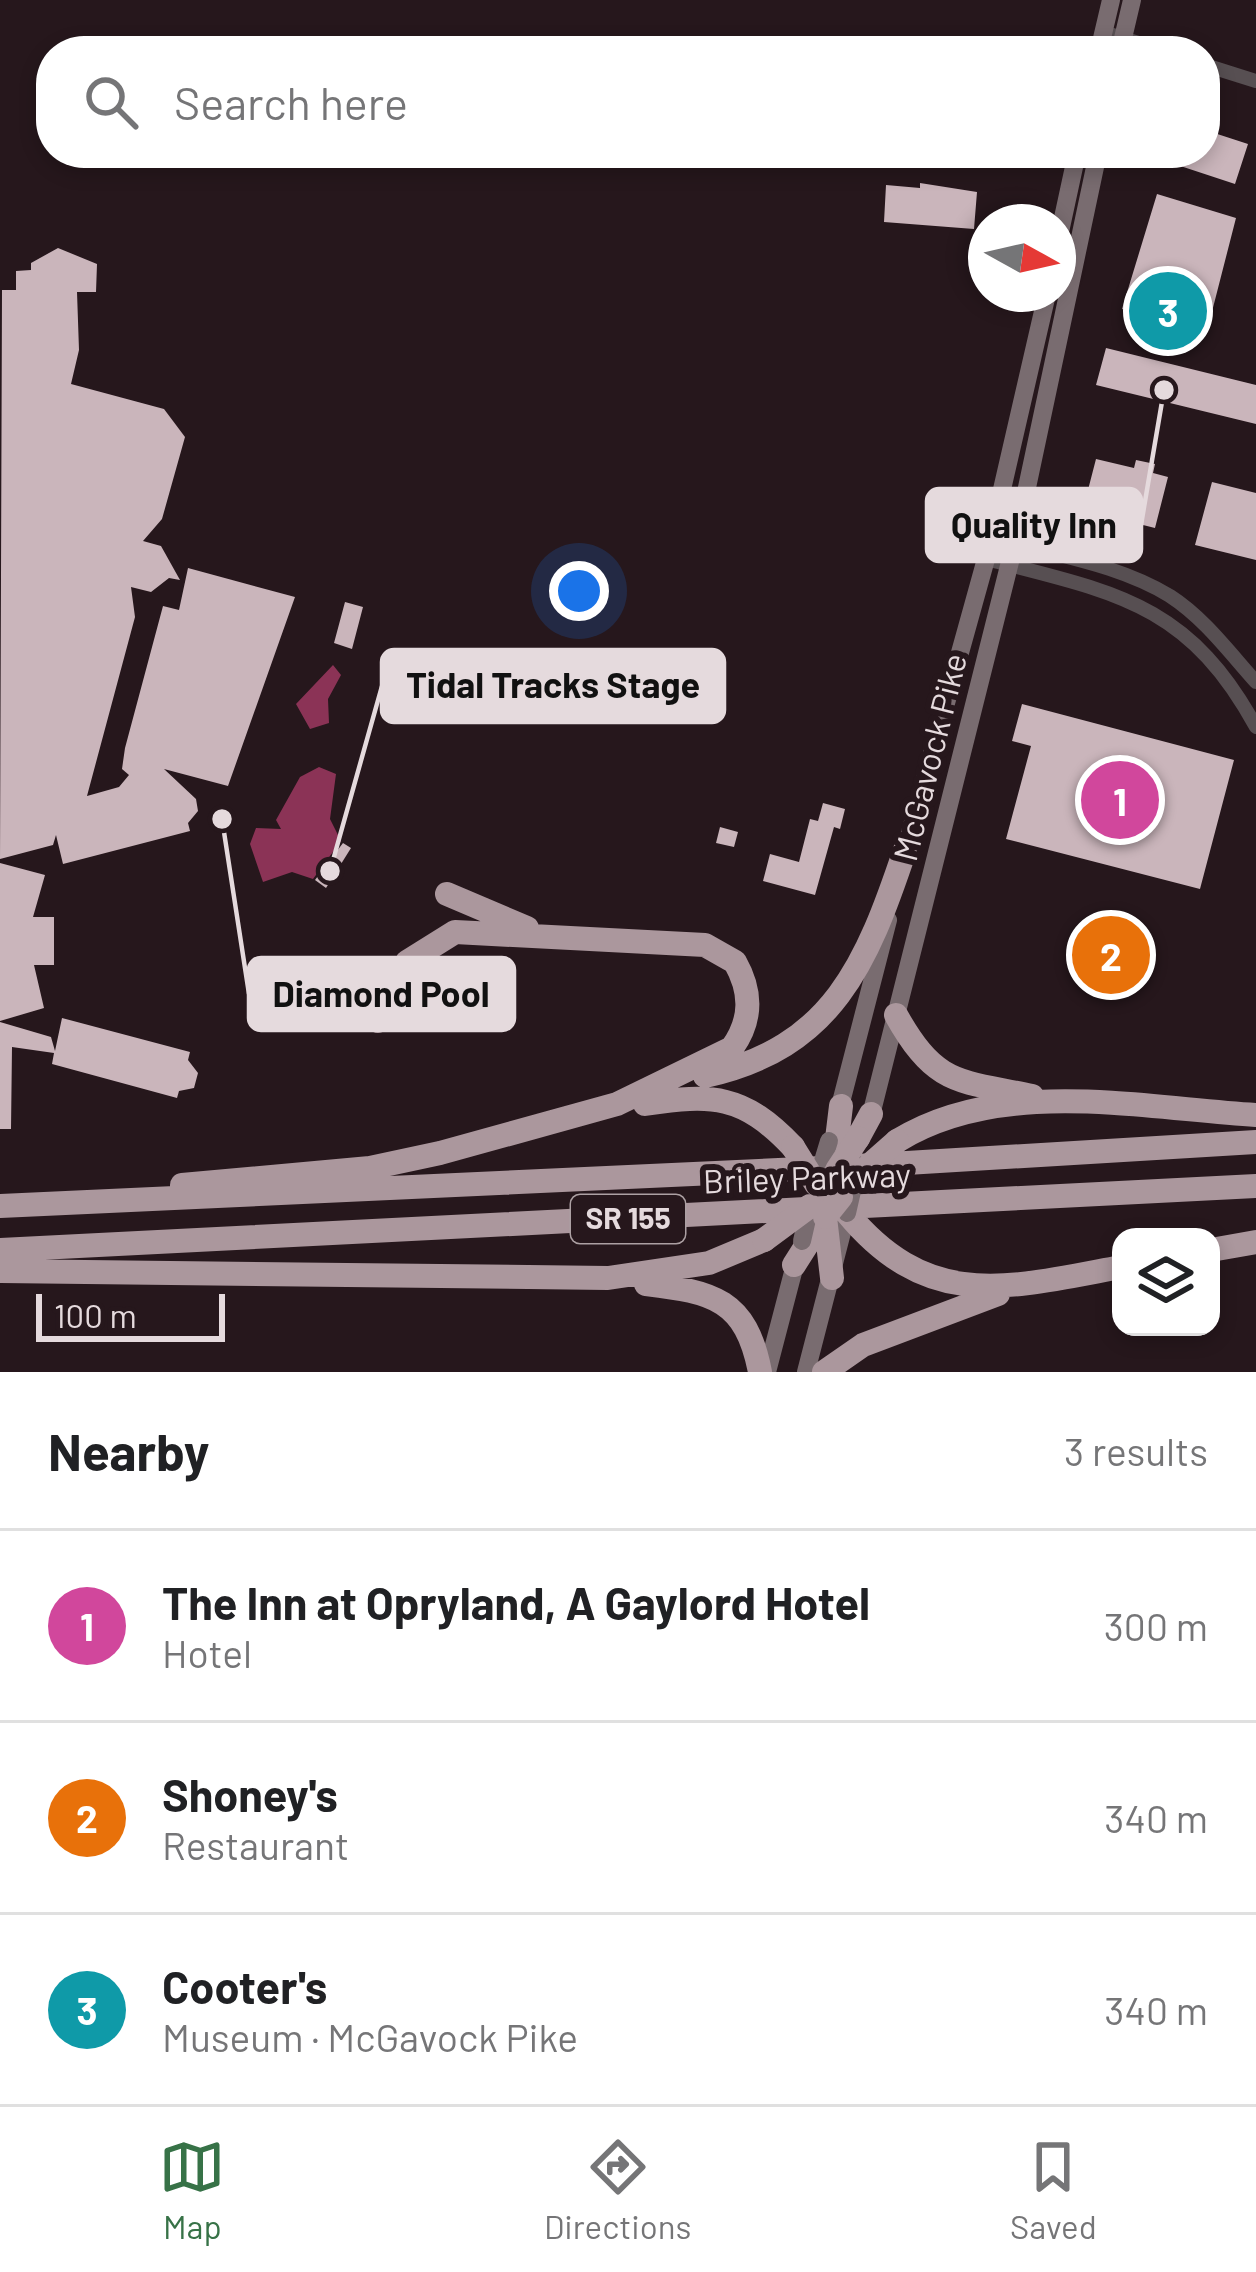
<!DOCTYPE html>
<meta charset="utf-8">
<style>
:root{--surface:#fff;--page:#f6f6f6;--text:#202124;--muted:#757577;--line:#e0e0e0;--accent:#377247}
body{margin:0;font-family:Barlow,sans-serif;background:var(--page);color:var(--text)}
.controls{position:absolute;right:36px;bottom:36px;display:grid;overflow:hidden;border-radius:24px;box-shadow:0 6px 18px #0003}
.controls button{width:108px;height:108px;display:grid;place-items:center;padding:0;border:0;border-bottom:3px solid var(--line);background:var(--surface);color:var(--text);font:60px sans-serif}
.compass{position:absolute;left:968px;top:204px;width:108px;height:108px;border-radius:50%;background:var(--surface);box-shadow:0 6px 18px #0003;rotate:98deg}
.scale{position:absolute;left:36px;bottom:30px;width:189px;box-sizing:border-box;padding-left:12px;border:6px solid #e5dadd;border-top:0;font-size:33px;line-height:42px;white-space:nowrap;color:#e5dadd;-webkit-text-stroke:9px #26171c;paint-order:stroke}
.you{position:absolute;left:579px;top:591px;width:42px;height:42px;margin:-30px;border:9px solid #fff;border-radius:50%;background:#1a73e8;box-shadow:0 0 0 18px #1a73e833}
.badge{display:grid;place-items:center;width:78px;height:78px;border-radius:50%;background:var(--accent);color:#fff;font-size:39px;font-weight:700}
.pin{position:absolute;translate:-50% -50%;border:6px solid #fff;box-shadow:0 3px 12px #0006}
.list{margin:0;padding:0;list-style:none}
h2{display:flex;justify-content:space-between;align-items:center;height:156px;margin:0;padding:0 48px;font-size:51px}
h2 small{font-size:39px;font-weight:400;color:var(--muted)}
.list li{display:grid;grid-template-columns:78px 1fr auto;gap:36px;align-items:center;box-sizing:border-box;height:192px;padding:0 48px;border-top:3px solid var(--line)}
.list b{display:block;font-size:45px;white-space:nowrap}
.list p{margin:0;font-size:39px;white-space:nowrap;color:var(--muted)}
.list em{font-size:39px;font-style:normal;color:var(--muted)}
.icon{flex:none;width:66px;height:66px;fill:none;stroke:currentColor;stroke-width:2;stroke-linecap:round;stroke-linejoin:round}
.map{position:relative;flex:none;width:1256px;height:1372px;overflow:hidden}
.search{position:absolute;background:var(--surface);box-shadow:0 6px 18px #0003;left:36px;right:36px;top:36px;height:132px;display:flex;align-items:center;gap:30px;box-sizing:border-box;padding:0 42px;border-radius:48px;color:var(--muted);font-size:45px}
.sheet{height:732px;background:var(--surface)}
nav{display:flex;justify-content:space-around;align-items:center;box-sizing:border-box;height:168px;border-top:3px solid var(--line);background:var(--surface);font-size:33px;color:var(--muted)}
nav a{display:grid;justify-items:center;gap:6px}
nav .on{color:var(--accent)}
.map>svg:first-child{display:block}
.water{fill:#8b3356}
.building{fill:#cab5bb}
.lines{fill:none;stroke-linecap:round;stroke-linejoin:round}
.street{stroke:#574f52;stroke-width:14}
.secondary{stroke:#796c70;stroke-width:18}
.highway{stroke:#ab979d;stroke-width:24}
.secondary-bridge{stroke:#796c70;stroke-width:18}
.highway-bridge{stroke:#ab979d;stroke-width:24}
.labels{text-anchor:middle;stroke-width:12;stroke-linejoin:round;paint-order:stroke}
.shield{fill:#26171c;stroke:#aca0a3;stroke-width:3}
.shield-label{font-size:30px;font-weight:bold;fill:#e5dadd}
.street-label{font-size:33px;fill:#e5dadd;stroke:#26171c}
.leader{fill:none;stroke:#e5dadd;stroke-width:4.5}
.callout-dot{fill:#e5dadd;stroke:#26171c;stroke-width:4.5}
.callout{fill:#e5dadd;stroke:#e5dadd;stroke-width:4.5}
.callout-label{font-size:36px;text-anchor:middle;font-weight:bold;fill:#111}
</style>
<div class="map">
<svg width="1256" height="1372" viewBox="0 0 1256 1372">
<rect width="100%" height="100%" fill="#26171c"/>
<path class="water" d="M333,665L341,675L328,699L329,723L310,729L296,704Z
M319,767L336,774L330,819L341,841L313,879L292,872L263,882L250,844L256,828L281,829L276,820L300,777Z"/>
<path class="building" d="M1205,130L1248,144L1235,184L1147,155L1205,153Z
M920,183L977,192L974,229L884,222L886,185L920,188Z
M1157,194L1236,218L1206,335L1122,309Z
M58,248L97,264L96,292H77L79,350L71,384L164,409L185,437L162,519L143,541L161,546L180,580L169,578L151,592L131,587L135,617L87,796L119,787L129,775L122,769L125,748L163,606L179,610L188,568L295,597L228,786L164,769L196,799L198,811L188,823L190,831L63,864L56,835L53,845L0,859L2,290H16V271L31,270V263Z
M1106,348L1256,385V424L1096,385Z
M1096,459L1134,468L1136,460L1155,464L1153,473L1168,477L1155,528L1095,513L1094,520L1081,517Z
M1212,482L1256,493V560L1195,545Z
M345,602L363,607L352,649L334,643Z
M1022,704L1234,760L1200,889L1006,839L1031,746L1012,741Z
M823,803L845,809L840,829L834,827L815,895L763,881L770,854L799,862L810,819L818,821Z
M720,827L738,832L734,847L716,843Z
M343,843L351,848L326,888L315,880Z
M0,863L45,875L33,917H54V965H34L44,1008L0,1021Z
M1094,926L1127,934L1125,942L1137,945L1124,987L1082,977Z
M62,1018L190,1052L188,1060L198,1073L194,1088L179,1091L177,1098L52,1064L54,1053L12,1047L11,1129H0V1022L51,1037L55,1051Z"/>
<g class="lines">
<path class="street" d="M1103,32L1164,51
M1205,65L1256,81
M991,537C1050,555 1116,563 1170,596C1204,618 1229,652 1256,682
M986,559C1113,592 1188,602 1256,727"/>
<path class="secondary" d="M1099,51L1111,0
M1120,51L1132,0
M1058,241L1077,153
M903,858L986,559L1047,294
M838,1114L888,920
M869,1123L1018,530L1098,153
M767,1372L797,1257
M806,1372L847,1213"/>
<path class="highway" d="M447,894L527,928
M896,1015C936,1086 957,1080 1032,1096
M705,1076C833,1048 867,963 905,850
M645,1104C712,1094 743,1094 793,1147
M858,1138L871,1114
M837,1139L841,1106
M897,1141C1000,1077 1140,1108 1256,1115
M857,1166L1256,1142
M182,1185L370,1168L440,1153L617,1104L732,1048C752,1020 752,992 735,962L705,945L455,932L407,962L378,1021
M0,1206L822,1168
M847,1213C929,1312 1008,1288 1121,1267
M825,1217L832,1278
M0,1250L1256,1186
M1211,1250L1256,1242
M794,1265L820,1224
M0,1271L608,1278L709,1263L764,1240
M646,1284C713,1292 746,1299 760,1372
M824,1372L863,1345L998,1294"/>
<path class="secondary-bridge" d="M816,1184L829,1141
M847,1213L858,1165
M802,1241L810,1206"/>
<path class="highway-bridge" d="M793,1147L816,1184
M837,1170L858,1138
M855,1178L897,1141
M825,1217L841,1197
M764,1240L810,1206"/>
</g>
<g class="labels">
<rect class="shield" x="571" y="1195" width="114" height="48" rx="9"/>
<g class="shield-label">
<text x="628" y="1229">SR 155</text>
</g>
<g class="street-label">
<text transform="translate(930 757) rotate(-76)" y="12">McGavock Pike</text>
<text transform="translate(807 1178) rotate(-2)" y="12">Briley Parkway</text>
</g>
</g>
<path class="leader" d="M1164 390L1141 525M330 871L382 686M222 819L249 994"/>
<g class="callout-dot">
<circle cx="1164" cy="390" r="12"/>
<circle cx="330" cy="871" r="12"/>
<circle cx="222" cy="819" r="12"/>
</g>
<g class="callout">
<rect x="927" y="489" width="214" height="72" rx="12"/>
<rect x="382" y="650" width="342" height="72" rx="12"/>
<rect x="249" y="958" width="265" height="72" rx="12"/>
</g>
<g class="callout-label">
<text x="1034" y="538">Quality Inn</text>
<text x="553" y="698">Tidal Tracks Stage</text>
<text x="381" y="1007">Diamond Pool</text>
</g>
</svg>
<div class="controls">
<button><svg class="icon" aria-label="layers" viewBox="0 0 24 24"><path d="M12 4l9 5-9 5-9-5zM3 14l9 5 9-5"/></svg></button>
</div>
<svg class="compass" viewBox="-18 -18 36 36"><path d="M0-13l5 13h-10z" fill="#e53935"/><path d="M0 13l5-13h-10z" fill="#757577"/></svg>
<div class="scale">100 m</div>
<div class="you"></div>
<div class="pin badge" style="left:1120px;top:800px;background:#d1479c">1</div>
<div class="pin badge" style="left:1111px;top:955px;background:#e8710a">2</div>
<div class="pin badge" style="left:1168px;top:311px;background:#0f9aa8">3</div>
<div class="search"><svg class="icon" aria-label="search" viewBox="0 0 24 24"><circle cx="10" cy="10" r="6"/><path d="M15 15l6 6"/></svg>Search here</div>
</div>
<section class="sheet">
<h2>Nearby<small>3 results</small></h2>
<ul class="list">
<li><span class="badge" style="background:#d1479c">1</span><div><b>The Inn at Opryland, A Gaylord Hotel</b><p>Hotel</p></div><em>300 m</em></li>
<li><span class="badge" style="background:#e8710a">2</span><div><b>Shoney's</b><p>Restaurant</p></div><em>340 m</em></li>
<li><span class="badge" style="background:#0f9aa8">3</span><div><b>Cooter's</b><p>Museum · McGavock Pike</p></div><em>340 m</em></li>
</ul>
</section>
<nav>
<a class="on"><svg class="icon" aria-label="map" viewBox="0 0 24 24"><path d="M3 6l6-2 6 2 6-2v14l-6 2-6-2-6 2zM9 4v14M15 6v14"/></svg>Map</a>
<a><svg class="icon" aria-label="directions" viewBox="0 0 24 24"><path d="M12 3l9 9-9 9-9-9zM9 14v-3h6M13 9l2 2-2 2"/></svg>Directions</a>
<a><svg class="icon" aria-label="saved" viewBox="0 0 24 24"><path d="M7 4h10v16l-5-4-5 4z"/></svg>Saved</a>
</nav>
